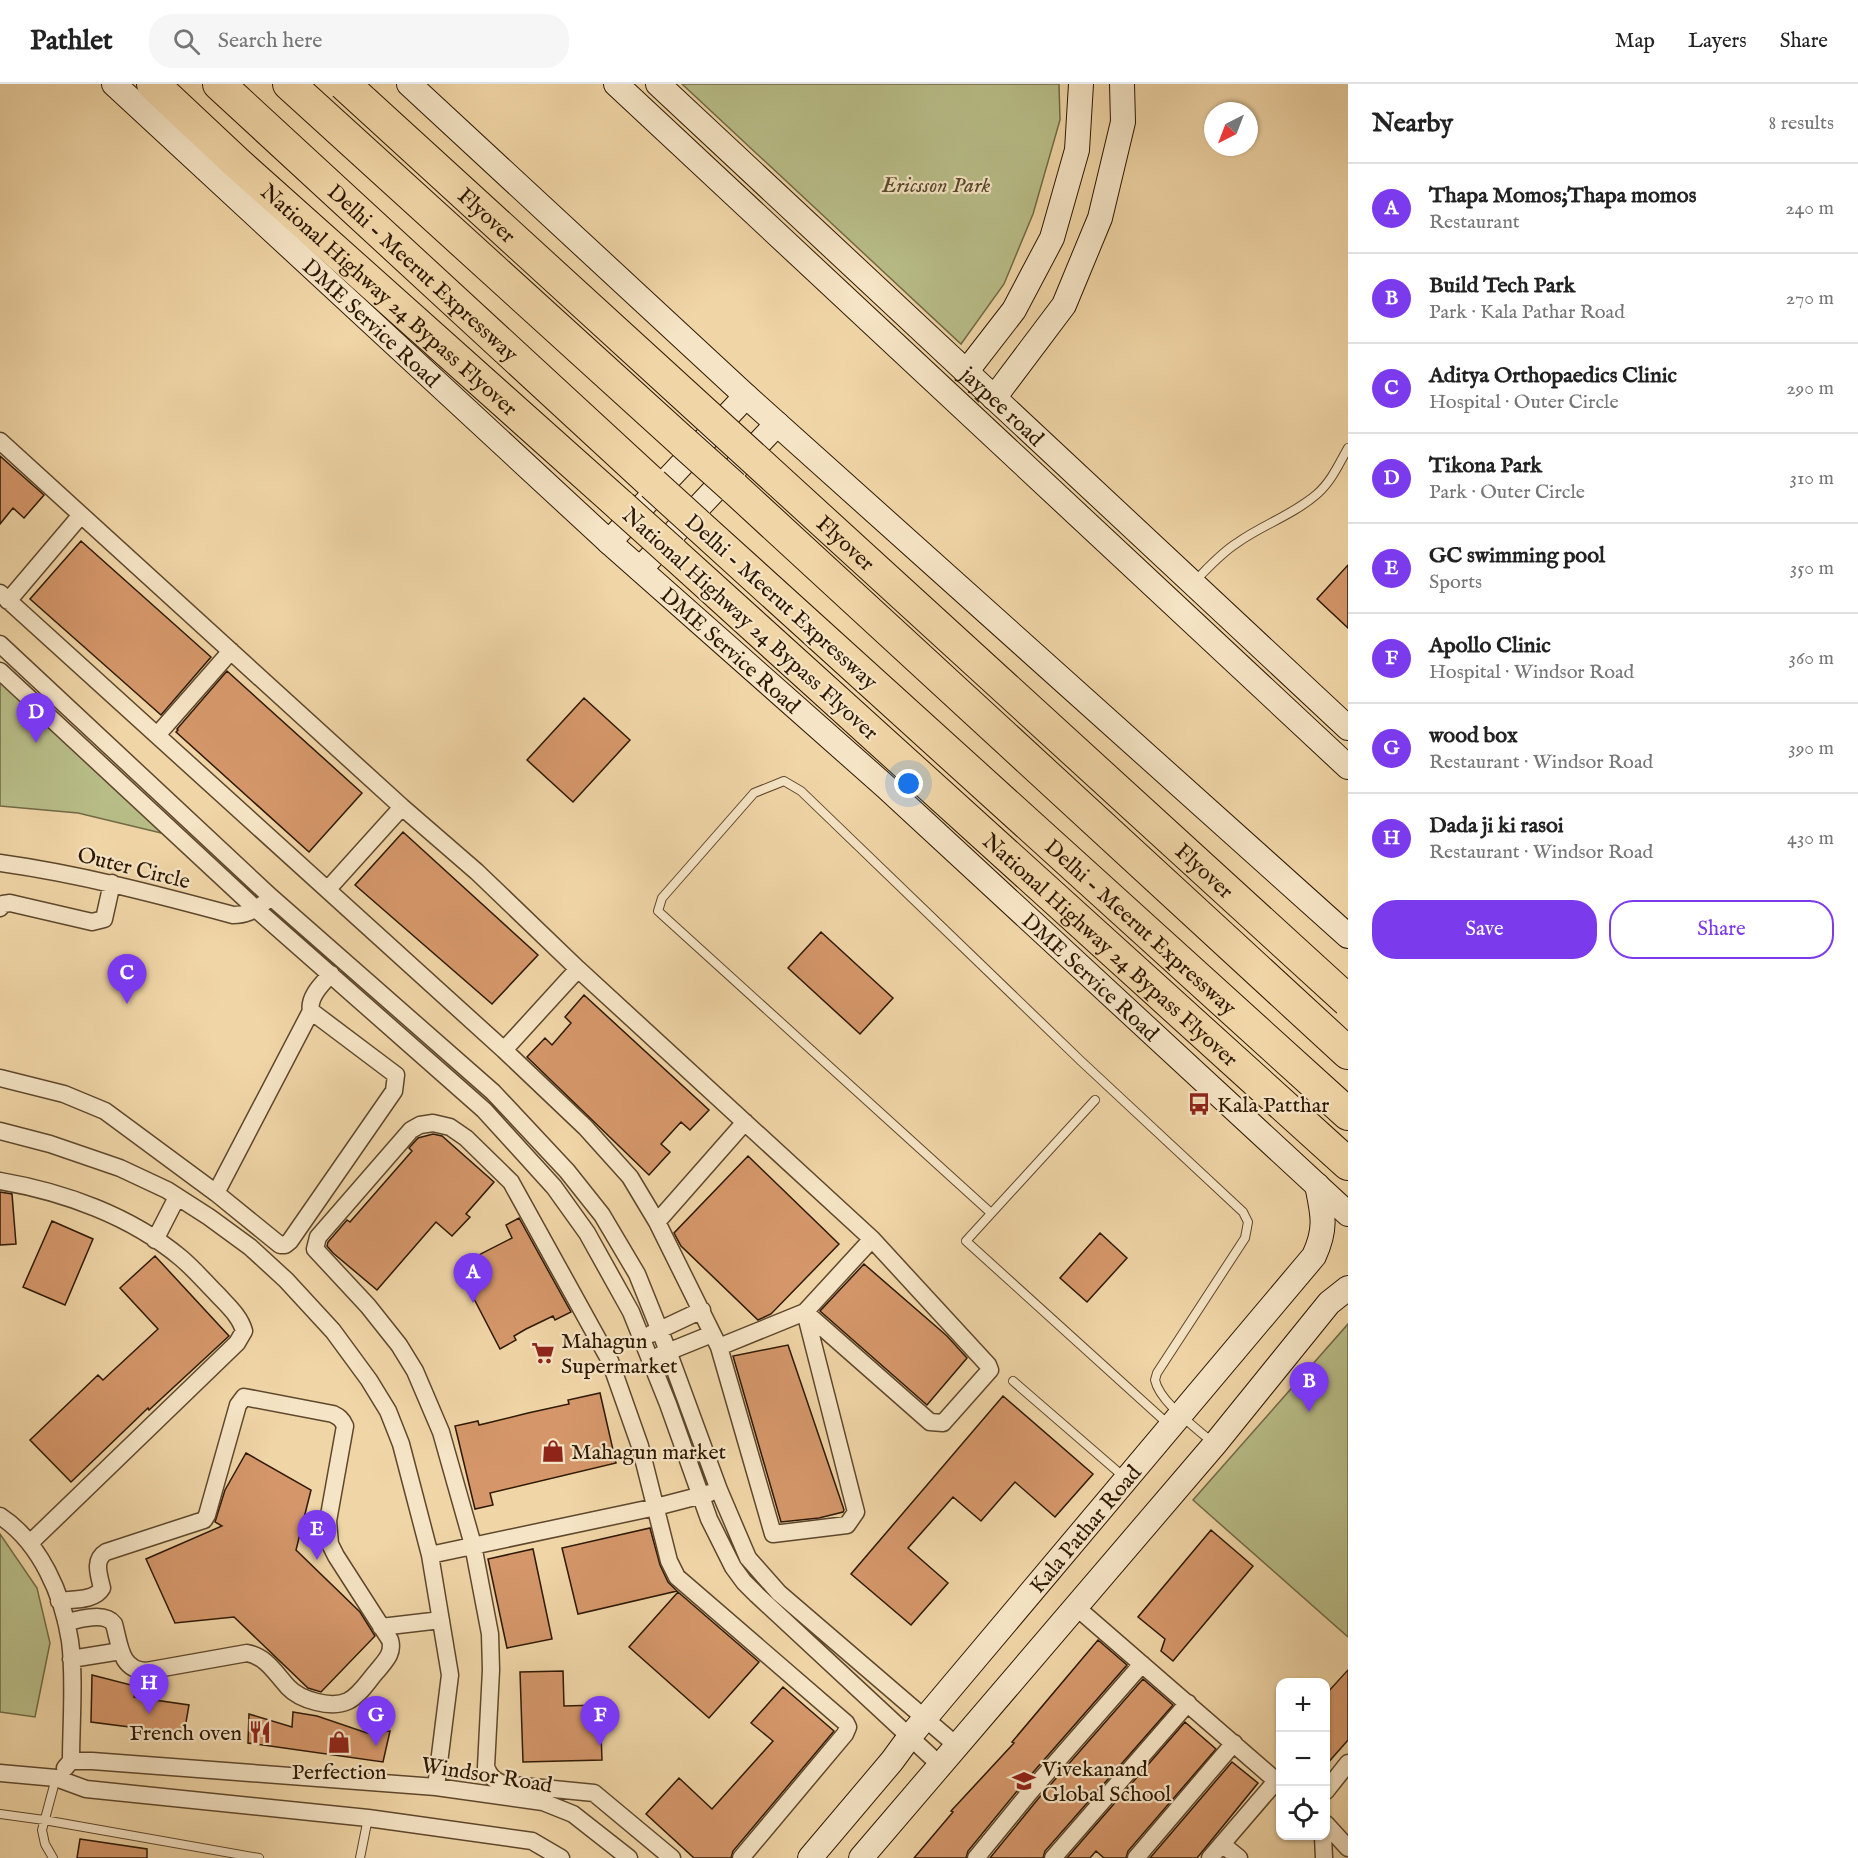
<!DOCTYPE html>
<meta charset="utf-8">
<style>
:root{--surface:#fff;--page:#f6f6f6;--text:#222;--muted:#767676;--line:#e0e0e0;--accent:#7c3aed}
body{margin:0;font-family:"IM FELL English",serif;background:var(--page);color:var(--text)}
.controls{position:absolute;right:18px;bottom:18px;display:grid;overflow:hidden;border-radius:12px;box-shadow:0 2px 4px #0004}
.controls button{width:54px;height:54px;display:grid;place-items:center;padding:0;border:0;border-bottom:2px solid var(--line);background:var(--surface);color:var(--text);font:30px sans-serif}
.compass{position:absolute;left:1204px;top:18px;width:54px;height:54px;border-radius:50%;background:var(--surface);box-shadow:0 2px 4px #0004;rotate:222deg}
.you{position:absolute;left:909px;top:700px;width:21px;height:21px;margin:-15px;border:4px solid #fff;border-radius:50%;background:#1a73e8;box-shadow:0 0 0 9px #1a73e833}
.badge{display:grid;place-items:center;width:39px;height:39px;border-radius:50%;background:var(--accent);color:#fff;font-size:20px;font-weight:700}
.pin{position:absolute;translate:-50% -50px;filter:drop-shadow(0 2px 3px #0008)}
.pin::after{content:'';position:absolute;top:32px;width:21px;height:18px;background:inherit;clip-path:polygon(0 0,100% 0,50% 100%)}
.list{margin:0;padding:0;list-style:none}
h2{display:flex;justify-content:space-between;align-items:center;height:78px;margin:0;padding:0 24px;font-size:26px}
h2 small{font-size:20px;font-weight:400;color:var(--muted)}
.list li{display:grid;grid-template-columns:39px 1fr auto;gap:18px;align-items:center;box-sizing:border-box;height:90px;padding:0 24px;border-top:2px solid var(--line)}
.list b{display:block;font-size:22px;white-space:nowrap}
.list p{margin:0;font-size:20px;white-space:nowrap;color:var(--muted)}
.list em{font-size:20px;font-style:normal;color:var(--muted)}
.actions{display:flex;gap:12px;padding:18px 24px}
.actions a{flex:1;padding:14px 0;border:2px solid var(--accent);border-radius:24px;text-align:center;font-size:21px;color:var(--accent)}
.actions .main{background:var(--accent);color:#fff}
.icon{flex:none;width:33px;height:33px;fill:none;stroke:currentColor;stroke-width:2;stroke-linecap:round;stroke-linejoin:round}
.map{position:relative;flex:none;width:1348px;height:1774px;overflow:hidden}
header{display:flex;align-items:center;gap:36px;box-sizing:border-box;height:84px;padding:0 30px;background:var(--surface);border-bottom:2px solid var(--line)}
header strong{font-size:28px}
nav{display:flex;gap:33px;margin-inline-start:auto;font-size:21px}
.search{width:420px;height:54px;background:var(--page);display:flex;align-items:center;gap:15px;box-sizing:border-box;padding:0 21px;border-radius:24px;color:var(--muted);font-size:22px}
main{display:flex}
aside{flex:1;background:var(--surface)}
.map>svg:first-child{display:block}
.green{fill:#b8bd88;stroke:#726a46;stroke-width:1.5}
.building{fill:#d5976a;stroke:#2d1803;stroke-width:1.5}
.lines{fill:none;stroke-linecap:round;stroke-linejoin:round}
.lane-casing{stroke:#5e472c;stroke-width:10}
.street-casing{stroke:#5e472c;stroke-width:19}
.secondary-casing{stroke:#2d1803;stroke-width:26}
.highway-casing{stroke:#2d1803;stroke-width:34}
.lane{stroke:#f5e4c5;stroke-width:8}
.street{stroke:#f5e4c5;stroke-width:16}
.secondary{stroke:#f5e4c5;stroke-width:24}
.highway{stroke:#f0d5a6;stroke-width:32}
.highway-bridge-casing{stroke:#2d1803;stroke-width:34;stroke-linecap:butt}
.highway-bridge{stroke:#f0d5a6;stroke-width:32}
.labels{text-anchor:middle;stroke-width:4.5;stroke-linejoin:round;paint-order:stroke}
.park-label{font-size:22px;font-style:italic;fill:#574a2b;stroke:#f5e4c5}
.street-label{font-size:22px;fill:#2d1803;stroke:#f5e4c5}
.poi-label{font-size:22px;fill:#2d1803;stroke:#f5e4c5;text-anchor:start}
</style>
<header>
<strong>Pathlet</strong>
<div class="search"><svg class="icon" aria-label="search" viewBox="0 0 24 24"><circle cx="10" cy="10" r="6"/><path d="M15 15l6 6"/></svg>Search here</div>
<nav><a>Map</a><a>Layers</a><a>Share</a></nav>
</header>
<main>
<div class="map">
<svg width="1348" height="1774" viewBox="0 0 1348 1774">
<rect width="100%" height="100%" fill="#f0d5a6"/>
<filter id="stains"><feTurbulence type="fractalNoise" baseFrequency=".00333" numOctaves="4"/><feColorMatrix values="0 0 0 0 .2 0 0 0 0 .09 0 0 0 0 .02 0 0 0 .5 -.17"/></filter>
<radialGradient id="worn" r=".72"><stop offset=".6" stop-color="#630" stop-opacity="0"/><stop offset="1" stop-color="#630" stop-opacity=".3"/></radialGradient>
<path class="green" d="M682,0H1059L1060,36L1033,130L1004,200L961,260Z
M0,595L182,754L78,729L0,722Z
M1348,1240V1553L1193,1416Z
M0,1450L37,1504L50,1559L35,1633L0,1628Z"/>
<path class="building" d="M0,372L44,411L24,434L13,424L0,440Z
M81,457L211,573L161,631L30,515Z
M1348,481V544L1317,515Z
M227,587L362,709L309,768L176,648L178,646L177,645Z
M584,614L630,656L573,718L527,676Z
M403,748L538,871L492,920L355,801Z
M821,848L893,914L860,950L788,884Z
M584,911L709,1026L690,1046L681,1038L661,1060L670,1068L649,1091L527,973L545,954L552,961L571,939L565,933Z
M433,1050L442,1052L494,1098L466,1130L470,1133L452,1152L436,1138L377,1206L333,1169L327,1162L328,1158L347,1136L350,1138L412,1067L409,1064L418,1054Z
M748,1072L839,1160L771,1230L758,1236L681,1162L674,1149Z
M0,1108L12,1110L16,1160L0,1161Z
M519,1134L571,1228L555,1236L553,1232L526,1245L514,1252L516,1256L500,1265L457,1182L512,1154L506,1141Z
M52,1137L93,1155L65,1221L23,1203Z
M1100,1149L1127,1174L1087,1218L1060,1194Z
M155,1172L229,1252L149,1326L148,1324L71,1398L30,1356L98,1291L103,1296L158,1245L120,1204Z
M864,1180L947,1252L967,1274L927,1321L820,1227Z
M788,1261L844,1426L843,1428L819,1434L781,1438L733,1272Z
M600,1309L616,1379L490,1409L493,1421L475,1425L455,1342L478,1337L479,1341L528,1329L569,1320L568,1316Z
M1003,1312L1093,1390L1055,1433L1015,1398L981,1437L953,1413L908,1464L948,1499L911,1541L851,1490Z
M246,1369L311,1406L296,1466L360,1528L375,1552L321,1608L308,1604L234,1533L175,1539L146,1475L222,1442L215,1438L225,1406Z
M650,1444L660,1481L668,1498L677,1507L578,1530L562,1464Z
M1211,1446L1253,1482L1173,1577L1161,1567L1165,1555L1138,1533Z
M533,1465L552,1555L507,1564L488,1475Z
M678,1508L759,1578L709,1634L629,1563Z
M1098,1556L1127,1581L1022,1701L968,1767L966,1774H914L953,1728L951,1727L1014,1659L1012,1658Z
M1348,1586V1656L1326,1681V1610Z
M563,1587L564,1622L600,1621L602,1676L523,1678L520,1588Z
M92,1591L135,1602L134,1613L189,1621L184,1650L91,1638Z
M1143,1595L1173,1621L1045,1767L1043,1774H990L1038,1715Z
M783,1603L834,1647L733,1767L731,1774H694L646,1730L679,1694L712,1725L773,1657L751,1639Z
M293,1628L317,1632L367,1649L390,1647L383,1678L248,1659L249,1630L292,1643Z
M1185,1638L1216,1665L1128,1767L1126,1774H1104L1096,1767L1090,1774H1067Z
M1232,1678L1258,1699L1197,1774H1150Z
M80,1755L147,1765V1774H77Z"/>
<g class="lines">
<g class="lane-casing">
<path id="lane" d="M1195,497C1208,484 1221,469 1237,459C1262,441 1293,431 1317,410C1331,398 1339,380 1348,364
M1095,1016L966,1157L1168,1340
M991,1129L658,827L662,814L754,709L784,697L801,707L1082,978L1243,1128L1248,1138L1245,1154L1157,1289L1155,1296C1160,1319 1197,1344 1214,1360
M1013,1297L1124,1393
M0,1730L44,1736L259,1774
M53,1774L45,1760L42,1746L56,1694
M360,1774L368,1734"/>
</g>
<g class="street-casing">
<path id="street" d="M0,357L402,723L477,788L578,885L872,1155L988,1281L990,1286L943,1339L930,1338L805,1228
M0,509L504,966L585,1043L630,1093L657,1138L719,1263L773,1450L847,1441L856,1428L805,1228
M8,517L81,431
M0,560L271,813L493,1008L567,1087L602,1131L637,1190L668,1267L719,1406L748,1474L779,1509L956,1661
M0,587L256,825L484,1026L554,1103L587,1149L631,1228L668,1320L709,1435L733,1483L744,1498L757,1511L940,1681
M158,650L231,567
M0,779C79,790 155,810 233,831C245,831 253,827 263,820
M328,805L402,723
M0,824L3,820L10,819L92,838L104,835L112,799
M504,966L578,885
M0,994L64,1010L105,1027L216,1109L280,1161H285L290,1157L394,1007L396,991L311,927C308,913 322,900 331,890
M0,1047L50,1060L120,1084L167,1106L209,1133L250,1163L286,1196L333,1247L369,1296L388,1327L401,1360L430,1471L450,1591L436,1703
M0,1097C64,1108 131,1132 181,1174C194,1185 205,1198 217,1210C227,1221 240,1232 244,1247L237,1259L30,1459
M216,1109L311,927
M657,1138L745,1038
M155,1156L177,1113
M651,1250L702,1226
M719,1263L805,1228L872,1155
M660,1271L712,1250
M0,1432C40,1458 63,1511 70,1557C75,1594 71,1639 71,1677L65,1684
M430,1471L656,1423L710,1409
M59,1517C73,1515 95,1517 102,1504C99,1491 93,1476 106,1468L204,1436L207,1431L238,1321L244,1313L333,1330C339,1333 342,1335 345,1342L328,1437L330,1460L336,1472L390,1556C394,1569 385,1577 377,1587C368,1597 360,1611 348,1617C331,1625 300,1616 288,1603C275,1589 267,1573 247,1569L146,1587C120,1586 120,1561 114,1540C104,1527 80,1536 66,1538
M1076,1523L1280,1700
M381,1543L441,1536
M71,1575L121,1567
M71,1677H92L436,1703L543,1718L573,1730L629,1774
M0,1689L56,1694L86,1705L368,1734L532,1757L561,1774
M1326,1707L1348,1679
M1326,1740L1348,1764
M1323,1752L1324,1774
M1222,1760L1239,1774
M672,1774L594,1709L503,1700C494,1696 490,1693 486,1683L491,1586L490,1550L473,1461L441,1348L415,1287L399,1261L368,1222L315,1165L318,1153L411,1046L420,1041L433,1039L450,1043L466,1054L511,1098L610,1277L640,1362L669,1477L677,1493L846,1639L848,1643L845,1650L741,1774
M976,1774L1030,1708L1142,1580
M1053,1774L1188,1619
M1136,1774L1234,1659
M1210,1774L1277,1696"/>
</g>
<g class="secondary-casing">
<g id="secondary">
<path id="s1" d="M114,0L609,458L886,703L1348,1130"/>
<path d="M409,0L746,312L1348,852"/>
<path d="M616,0L1348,683"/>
<path id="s2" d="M658,0L1348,644"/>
<path d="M966,288L1014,226L1052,154L1077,66L1081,0"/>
<path d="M994,314L1064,221L1100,134L1123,38L1122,0"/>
<path d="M609,458L746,312"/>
<path d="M640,485L777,340"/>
<path id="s3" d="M810,1774L892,1677L911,1651L1314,1172C1327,1144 1323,1130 1317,1101"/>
<path d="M861,1774L1215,1360L1329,1219L1348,1204"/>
</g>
</g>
<g class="highway-casing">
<g id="highway">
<path id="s4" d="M153,0L236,78L622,423"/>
<path id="s5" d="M219,0L653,400"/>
<path d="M289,0L684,359"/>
<path d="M733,403L1348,969"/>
<path id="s6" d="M698,441L1348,1030"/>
<path id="s7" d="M672,468L1348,1080"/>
</g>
</g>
<use href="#lane" class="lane"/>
<use href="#street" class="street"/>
<use href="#secondary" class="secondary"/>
<use href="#highway" class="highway"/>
<g class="highway-bridge-casing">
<g id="highway-bridge">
<path id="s8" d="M344,0L1348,917"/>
<path d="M684,359L733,403"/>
<path d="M653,400L698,441"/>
<path d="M622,423L672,468"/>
</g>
</g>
<use href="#highway-bridge" class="highway-bridge"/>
</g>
<defs>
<g id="bus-bare" transform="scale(1.8)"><path d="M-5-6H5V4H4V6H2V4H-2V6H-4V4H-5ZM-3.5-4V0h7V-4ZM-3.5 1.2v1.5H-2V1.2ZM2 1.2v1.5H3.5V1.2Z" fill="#8f2418" stroke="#f5e4c5" stroke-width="2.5" paint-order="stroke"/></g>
<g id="supermarket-bare" transform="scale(1.8)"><path d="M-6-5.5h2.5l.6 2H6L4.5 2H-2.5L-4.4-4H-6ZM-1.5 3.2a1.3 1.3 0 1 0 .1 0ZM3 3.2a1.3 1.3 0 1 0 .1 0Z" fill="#8f2418" stroke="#f5e4c5" stroke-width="2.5" paint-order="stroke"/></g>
<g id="shop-bare" transform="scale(1.8)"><path d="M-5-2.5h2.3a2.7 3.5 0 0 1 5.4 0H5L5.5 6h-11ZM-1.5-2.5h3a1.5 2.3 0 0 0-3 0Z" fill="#8f2418" stroke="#f5e4c5" stroke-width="2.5" paint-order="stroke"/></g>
<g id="restaurant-bare" transform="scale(1.8)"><path d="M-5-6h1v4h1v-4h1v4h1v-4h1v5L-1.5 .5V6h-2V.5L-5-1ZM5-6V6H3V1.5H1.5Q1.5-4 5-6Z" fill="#8f2418" stroke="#f5e4c5" stroke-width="2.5" paint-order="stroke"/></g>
<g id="school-bare" transform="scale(1.8)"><path d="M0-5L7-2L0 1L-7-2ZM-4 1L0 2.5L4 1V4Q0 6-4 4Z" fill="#8f2418" stroke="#f5e4c5" stroke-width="2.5" paint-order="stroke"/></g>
</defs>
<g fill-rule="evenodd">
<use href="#bus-bare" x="1199" y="1020"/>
<use href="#supermarket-bare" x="543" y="1269"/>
<use href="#shop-bare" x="553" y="1367"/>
<use href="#restaurant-bare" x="260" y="1648"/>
<use href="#shop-bare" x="339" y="1658"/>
<use href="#school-bare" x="1024" y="1697"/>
</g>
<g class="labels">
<g class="park-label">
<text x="936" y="108">Ericsson Park</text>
</g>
<g class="street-label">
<text dy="8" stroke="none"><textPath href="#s8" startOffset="194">Flyover</textPath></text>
<text dy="8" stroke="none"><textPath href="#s5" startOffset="278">Delhi - Meerut Expressway</textPath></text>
<text dy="8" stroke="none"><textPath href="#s4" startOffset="320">National Highway 24 Bypass Flyover</textPath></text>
<text dy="8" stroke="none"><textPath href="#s1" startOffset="351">DME Service Road</textPath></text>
<text dy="8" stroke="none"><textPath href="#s2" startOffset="472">jaypee road</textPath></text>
<text dy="8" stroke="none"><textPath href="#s8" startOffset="680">Flyover</textPath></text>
<text transform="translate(782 517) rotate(42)" y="8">Delhi - Meerut Expressway</text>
<text transform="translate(751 539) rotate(42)" y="8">National Highway 24 Bypass Flyover</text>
<text dy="8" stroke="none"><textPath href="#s1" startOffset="837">DME Service Road</textPath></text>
<text transform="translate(134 783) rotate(14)" y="8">Outer Circle</text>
<text dy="8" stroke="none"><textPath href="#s8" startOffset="1166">Flyover</textPath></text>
<text dy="8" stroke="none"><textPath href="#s6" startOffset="598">Delhi - Meerut Expressway</textPath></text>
<text dy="8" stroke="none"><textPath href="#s7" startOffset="592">National Highway 24 Bypass Flyover</textPath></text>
<text dy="8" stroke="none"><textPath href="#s1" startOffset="1323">DME Service Road</textPath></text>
<text dy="8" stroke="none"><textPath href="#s3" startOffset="429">Kala Pathar Road</textPath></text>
<text transform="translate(487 1690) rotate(9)" y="8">Windsor Road</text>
</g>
<g class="poi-label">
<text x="1217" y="1028">Kala Patthar</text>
<text x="561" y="1264">Mahagun<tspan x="561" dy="25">Supermarket</tspan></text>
<text x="571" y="1375">Mahagun market</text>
<text x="242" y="1656" text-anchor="end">French oven</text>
<text x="1042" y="1692">Vivekanand<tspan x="1042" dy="25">Global School</tspan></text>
<text x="339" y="1695" text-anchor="middle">Perfection</text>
</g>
</g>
<rect width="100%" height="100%" filter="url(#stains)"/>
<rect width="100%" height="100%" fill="url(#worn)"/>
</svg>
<div class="controls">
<button>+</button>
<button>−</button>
<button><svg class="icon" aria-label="locate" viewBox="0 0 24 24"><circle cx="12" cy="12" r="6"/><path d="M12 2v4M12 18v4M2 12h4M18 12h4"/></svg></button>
</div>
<svg class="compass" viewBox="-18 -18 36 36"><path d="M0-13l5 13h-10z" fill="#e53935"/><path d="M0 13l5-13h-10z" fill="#767676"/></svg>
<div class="you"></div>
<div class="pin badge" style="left:473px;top:1219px">A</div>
<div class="pin badge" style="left:1309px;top:1328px">B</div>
<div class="pin badge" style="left:127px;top:920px">C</div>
<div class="pin badge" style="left:36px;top:659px">D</div>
<div class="pin badge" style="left:317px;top:1476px">E</div>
<div class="pin badge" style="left:600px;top:1662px">F</div>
<div class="pin badge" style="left:376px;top:1662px">G</div>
<div class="pin badge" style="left:149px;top:1630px">H</div>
</div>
<aside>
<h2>Nearby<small>8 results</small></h2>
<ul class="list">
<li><span class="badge">A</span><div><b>Thapa Momos;Thapa momos</b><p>Restaurant</p></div><em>240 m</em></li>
<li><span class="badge">B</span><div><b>Build Tech Park</b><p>Park · Kala Pathar Road</p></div><em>270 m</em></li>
<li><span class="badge">C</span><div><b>Aditya Orthopaedics Clinic</b><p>Hospital · Outer Circle</p></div><em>290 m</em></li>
<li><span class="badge">D</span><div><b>Tikona Park</b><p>Park · Outer Circle</p></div><em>310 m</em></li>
<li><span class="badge">E</span><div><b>GC swimming pool</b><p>Sports</p></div><em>350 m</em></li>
<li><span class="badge">F</span><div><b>Apollo Clinic</b><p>Hospital · Windsor Road</p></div><em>360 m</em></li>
<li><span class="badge">G</span><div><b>wood box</b><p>Restaurant · Windsor Road</p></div><em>390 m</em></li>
<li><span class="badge">H</span><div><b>Dada ji ki rasoi</b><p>Restaurant · Windsor Road</p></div><em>430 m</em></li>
</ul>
<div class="actions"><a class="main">Save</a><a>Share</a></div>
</aside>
</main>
